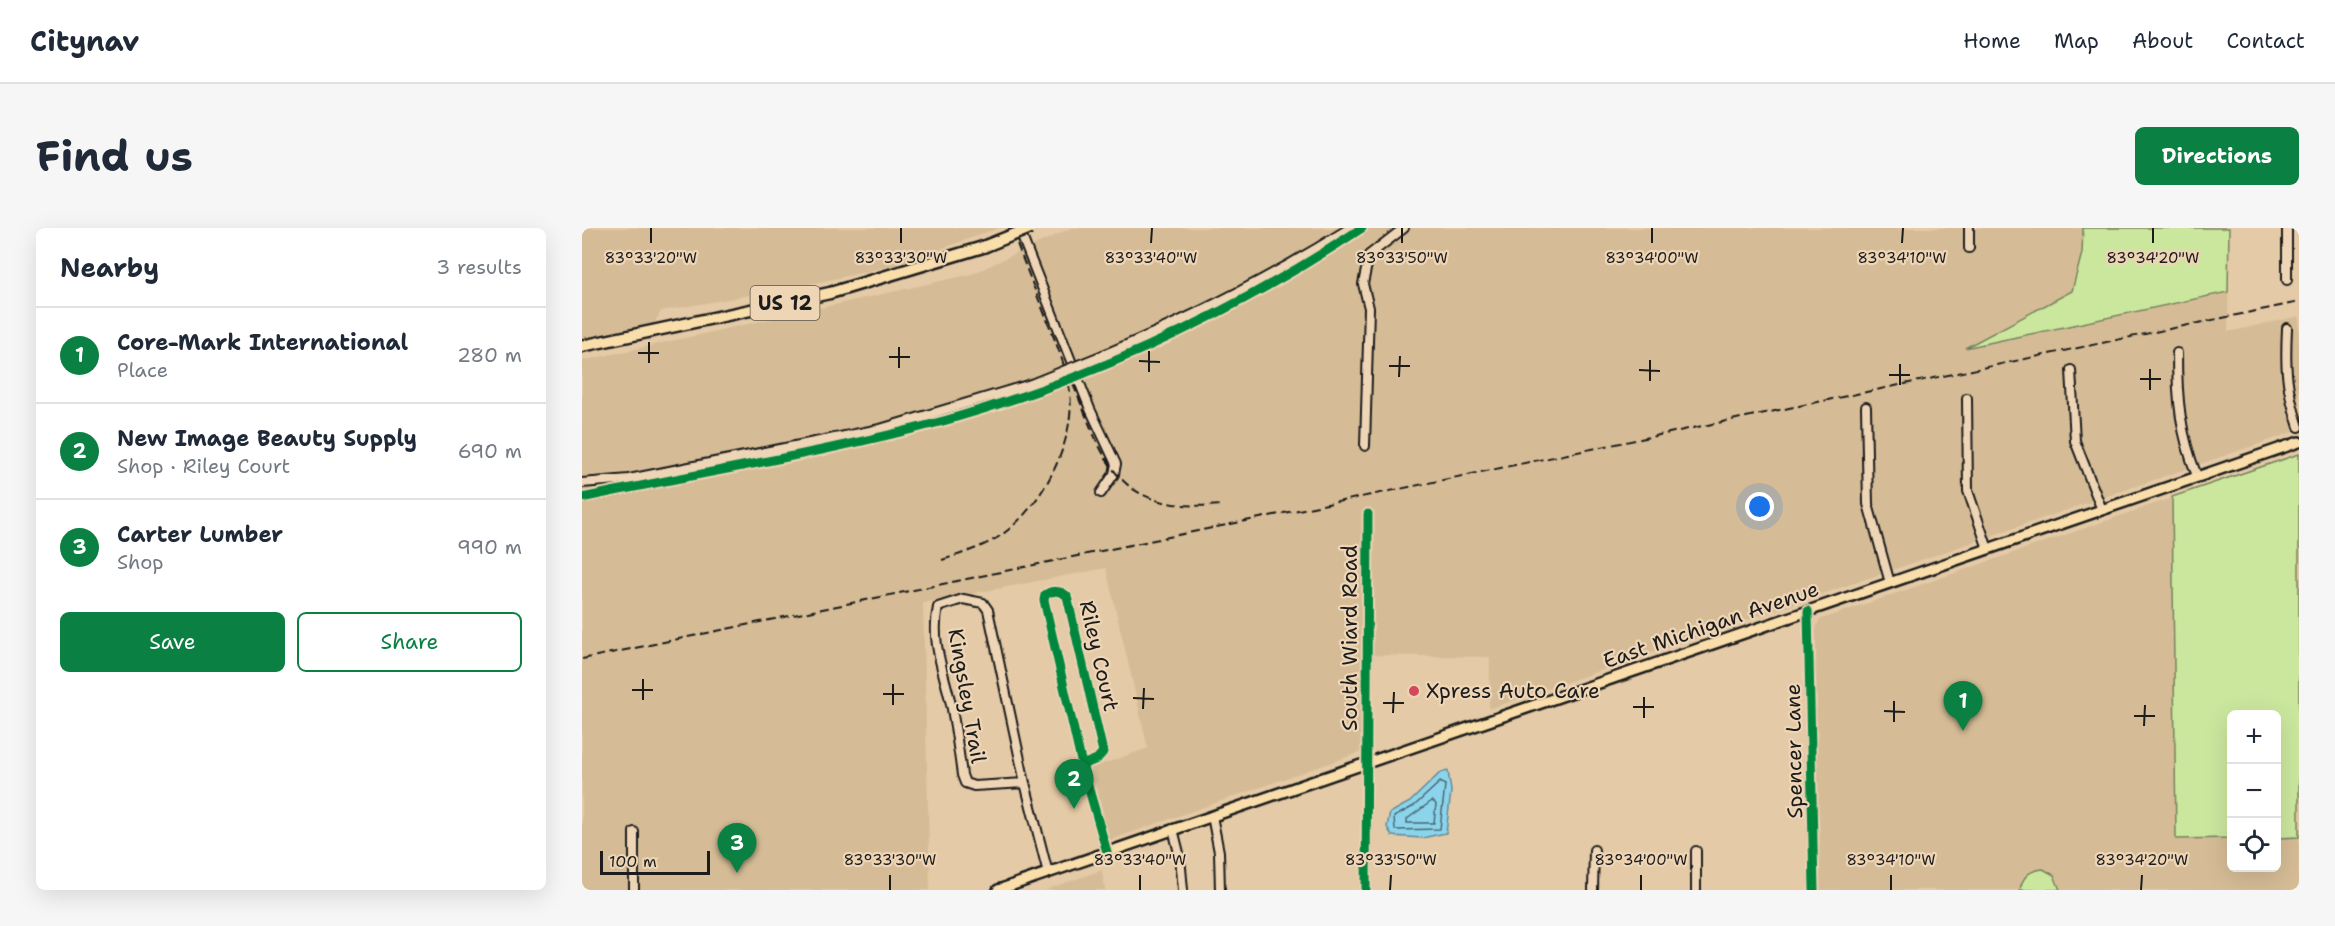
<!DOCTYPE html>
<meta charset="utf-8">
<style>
:root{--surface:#fff;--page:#f6f6f7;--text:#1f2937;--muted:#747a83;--line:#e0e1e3;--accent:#0b8043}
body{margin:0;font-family:"Shantell Sans",sans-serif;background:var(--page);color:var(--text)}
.controls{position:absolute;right:18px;bottom:18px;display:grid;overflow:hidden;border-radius:9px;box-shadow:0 6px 24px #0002}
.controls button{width:54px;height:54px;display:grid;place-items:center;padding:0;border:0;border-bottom:2px solid var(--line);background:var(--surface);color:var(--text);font:30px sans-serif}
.scale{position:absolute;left:18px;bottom:15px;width:110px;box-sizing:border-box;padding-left:6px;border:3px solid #1c1c1c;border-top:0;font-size:16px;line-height:21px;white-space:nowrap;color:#1c1c1c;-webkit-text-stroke:4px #eed5b6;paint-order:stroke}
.you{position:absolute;left:1178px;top:279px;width:21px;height:21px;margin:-15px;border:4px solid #fff;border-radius:50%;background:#1a73e8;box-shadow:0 0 0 9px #1a73e833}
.badge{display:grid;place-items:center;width:39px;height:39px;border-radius:50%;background:var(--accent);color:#fff;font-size:20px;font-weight:700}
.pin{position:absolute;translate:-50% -50px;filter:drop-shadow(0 2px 3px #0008)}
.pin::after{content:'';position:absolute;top:32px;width:21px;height:18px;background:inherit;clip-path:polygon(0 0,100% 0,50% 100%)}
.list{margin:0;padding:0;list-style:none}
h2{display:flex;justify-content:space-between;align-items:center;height:78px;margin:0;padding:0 24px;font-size:26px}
h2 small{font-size:20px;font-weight:400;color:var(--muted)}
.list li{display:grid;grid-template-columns:39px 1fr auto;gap:18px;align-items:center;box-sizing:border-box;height:96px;padding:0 24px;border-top:2px solid var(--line)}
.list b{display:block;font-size:22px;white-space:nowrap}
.list p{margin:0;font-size:20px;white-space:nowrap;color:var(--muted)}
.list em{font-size:20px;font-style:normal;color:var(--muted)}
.actions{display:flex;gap:12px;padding:18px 24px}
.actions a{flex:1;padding:14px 0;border:2px solid var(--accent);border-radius:9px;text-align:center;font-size:21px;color:var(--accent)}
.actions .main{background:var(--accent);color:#fff}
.icon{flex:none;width:33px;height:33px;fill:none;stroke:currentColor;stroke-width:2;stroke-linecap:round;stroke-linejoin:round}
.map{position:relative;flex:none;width:1717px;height:662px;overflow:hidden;border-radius:9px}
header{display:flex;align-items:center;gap:36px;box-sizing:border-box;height:84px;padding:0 30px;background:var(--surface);border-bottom:2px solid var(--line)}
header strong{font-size:28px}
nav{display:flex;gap:33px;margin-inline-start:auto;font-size:21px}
.intro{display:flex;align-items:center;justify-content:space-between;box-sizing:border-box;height:144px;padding:0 36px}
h1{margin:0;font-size:42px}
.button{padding:15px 27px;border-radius:9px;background:var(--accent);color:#fff;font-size:21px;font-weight:700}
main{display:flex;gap:36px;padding:0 36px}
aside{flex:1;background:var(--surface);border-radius:9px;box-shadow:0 6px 24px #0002}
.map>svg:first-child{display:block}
.built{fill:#d5bc96;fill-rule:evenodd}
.green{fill:#cbe79e;stroke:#74825d;stroke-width:1.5}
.water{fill:#8bd4ec;stroke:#5f8a99;stroke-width:1.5}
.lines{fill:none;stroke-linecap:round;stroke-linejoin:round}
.shore{stroke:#48666f;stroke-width:1.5}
.minor-casing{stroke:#1c1c1c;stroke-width:12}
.major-casing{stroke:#1c1c1c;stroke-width:14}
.highway-casing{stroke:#1c1c1c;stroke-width:15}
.minor{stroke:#eed5b6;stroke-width:8}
.major{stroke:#f9deab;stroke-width:9}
.highway{stroke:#f9deab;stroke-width:10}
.rail{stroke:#1c1c1c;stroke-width:2;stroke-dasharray:9 4.5;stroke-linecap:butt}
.minor-bridge-casing{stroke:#1c1c1c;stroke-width:12;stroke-linecap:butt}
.highway-bridge-casing{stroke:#1c1c1c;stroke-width:15;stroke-linecap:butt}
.minor-bridge{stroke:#eed5b6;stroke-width:8}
.highway-bridge{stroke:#f9deab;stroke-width:10}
.cycleway-casing{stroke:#eed5b6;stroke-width:13}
.cycleway{stroke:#00873e;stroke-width:9}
.ticks{fill:none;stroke:#1c1c1c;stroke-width:2}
.poi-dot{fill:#d1495b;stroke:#eed5b6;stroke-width:2}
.labels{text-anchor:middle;stroke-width:4.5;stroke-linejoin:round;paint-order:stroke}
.shield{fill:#eed5b6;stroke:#5b544a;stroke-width:1.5}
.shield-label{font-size:20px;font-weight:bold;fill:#1c1c1c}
.street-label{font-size:21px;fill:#1c1c1c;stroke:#eed5b6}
.poi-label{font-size:21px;fill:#1c1c1c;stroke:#eed5b6;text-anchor:start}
.ticks-label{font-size:15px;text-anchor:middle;fill:#1c1c1c;stroke:#eed5b6;stroke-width:4.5;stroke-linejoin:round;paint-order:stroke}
</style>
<header>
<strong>Citynav</strong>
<nav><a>Home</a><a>Map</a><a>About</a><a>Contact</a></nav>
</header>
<div class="intro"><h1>Find us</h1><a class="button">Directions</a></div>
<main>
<aside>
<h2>Nearby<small>3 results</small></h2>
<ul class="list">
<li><span class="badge">1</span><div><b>Core-Mark International</b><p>Place</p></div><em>280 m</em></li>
<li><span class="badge">2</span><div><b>New Image Beauty Supply</b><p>Shop · Riley Court</p></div><em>690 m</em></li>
<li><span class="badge">3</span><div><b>Carter Lumber</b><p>Shop</p></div><em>990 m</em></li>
</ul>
<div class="actions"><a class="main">Save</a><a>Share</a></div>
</aside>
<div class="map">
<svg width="1717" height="662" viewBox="0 0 1717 662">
<rect width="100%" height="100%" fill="#e4caa6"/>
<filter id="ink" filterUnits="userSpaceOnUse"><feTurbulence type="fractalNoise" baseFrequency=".0167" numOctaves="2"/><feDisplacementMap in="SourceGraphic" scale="12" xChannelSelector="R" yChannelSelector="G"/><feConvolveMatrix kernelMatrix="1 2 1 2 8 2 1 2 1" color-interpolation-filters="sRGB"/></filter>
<g filter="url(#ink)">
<path class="built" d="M0,0H417L314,37L229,56L79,83L72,96L0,111Z
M489,0H1647L1646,104L1717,88V202L907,481L908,429L783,427L779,524L528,612L510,540L566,520L524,340L341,375L348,662H0V133L390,46Z
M1717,226V662H1236L1234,402L1237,392ZM1650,487H1694V640H1650Z
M520,642L523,662H463Z"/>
<path class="green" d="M1501,0H1647L1646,64L1383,120L1490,63L1500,25Z
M1717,226V609L1695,610L1694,487H1650L1649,610L1594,611L1590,269Z
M1461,641L1472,647L1478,662H1438C1440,649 1447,642 1461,641Z"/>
<path class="water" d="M866,543L869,563L864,605L840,610L810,608L805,599L808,585L828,574L858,545Z"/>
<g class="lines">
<path class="shore" d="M858,554L863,557L858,601L813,602L812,589L832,578Z
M850,573L854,576L852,595H825V591Z"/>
<g class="minor-casing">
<path id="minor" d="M1387,0V20
M437,1L508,181L534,236L532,246L519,265
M1705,52V0
M1705,100C1703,140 1704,160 1717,199
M1595,125C1595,171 1598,205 1615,248
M521,127C607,91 689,50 768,0
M524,136L670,66L780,0
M1489,142L1493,213L1520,282
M1385,170L1386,263L1406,321
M1284,179L1286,276L1308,355
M783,218L787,80L781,56L787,27L822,0
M0,255L47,251L298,201L449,156
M0,270L294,210L366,191L451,164
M381,371L401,375L406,382L443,555L392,558L383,555L380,547C377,525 374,503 370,481C363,446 348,415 356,379Z
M1226,383L1232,662
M500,537L515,531L521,524L485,368C479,362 470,362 463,367L462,372L500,537L525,624
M443,555L466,645
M630,588L637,624L638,662
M591,601L598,629L601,662
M52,604V662
M1114,623V662
M784,662L786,286
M1011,662L1012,622"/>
</g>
<g class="major-casing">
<path id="major" d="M416,662L1717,214"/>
</g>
<g class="highway-casing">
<path id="highway" d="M0,118L248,65L401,19"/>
</g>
<use href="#minor" class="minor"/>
<use href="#major" class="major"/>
<use href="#highway" class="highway"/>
<path class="rail" d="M491,156C526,242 536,284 641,277
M360,332C379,326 398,320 415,310C458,283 494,215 488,164C485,140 474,116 466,94C453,63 441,32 429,0
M0,431L1717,74"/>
<g class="minor-bridge-casing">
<path id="minor-bridge" d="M449,156L521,127
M451,164L524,136"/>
</g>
<g class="highway-bridge-casing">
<path id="highway-bridge" d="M401,19L448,0"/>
</g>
<use href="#minor-bridge" class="minor-bridge"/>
<use href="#highway-bridge" class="highway-bridge"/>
<g class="cycleway-casing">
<path id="cycleway" d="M0,270C121,244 245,225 365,192C512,150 653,84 780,0
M1226,383L1232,662
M500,537L515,531L521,524L485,368C479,362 470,362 463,367L462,372L500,537L525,624
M784,662L786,286"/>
</g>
<use href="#cycleway" class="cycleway"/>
</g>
</g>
<path class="ticks" d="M69,15V0M319,15V0M569,15L570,0M820,15V0M1070,15V0M1320,15L1321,0M1571,15V0M56,125H77M307,129H328M557,133L578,134M67,135V114M807,138H828M317,140V119M1057,142L1078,143M567,144V123M1307,147H1328M817,149L818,128M1558,151H1579M1068,153V132M1318,157V136M1568,162V141M50,462H71M301,466H322M551,470L572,471M61,472V451M801,475H822M311,477V456M1051,479H1072M561,481L562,460M1302,483L1323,484M811,485L812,464M1552,488H1573M1062,490V469M1312,494V473M1562,498L1563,477M308,662V647M558,662V647M808,662L809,647M1059,662V647M1309,662V647M1559,662L1560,647"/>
<circle class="poi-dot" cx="832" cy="463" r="6"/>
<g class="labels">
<rect class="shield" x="168.5" y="58" width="69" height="34" rx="4.5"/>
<g class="shield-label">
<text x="203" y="82">US 12</text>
</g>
<g class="street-label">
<text transform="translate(1129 397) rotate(-19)" y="7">East Michigan Avenue</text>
<text transform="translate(768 410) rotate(-90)" y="7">South Wiard Road</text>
<text transform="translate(517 428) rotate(77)" y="7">Riley Court</text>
<text transform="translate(385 468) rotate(80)" y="7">Kingsley Trail</text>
<text transform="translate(1212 523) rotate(-91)" y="7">Spencer Lane</text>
</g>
<g class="poi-label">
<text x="844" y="470">Xpress Auto Care</text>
</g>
</g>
<g class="ticks-label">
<text x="69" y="35">83°33'20"W</text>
<text x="319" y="35">83°33'30"W</text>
<text x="569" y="35">83°33'40"W</text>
<text x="820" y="35">83°33'50"W</text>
<text x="1070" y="35">83°34'00"W</text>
<text x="1320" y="35">83°34'10"W</text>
<text x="1571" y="35">83°34'20"W</text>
<text x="308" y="637">83°33'30"W</text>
<text x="558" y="637">83°33'40"W</text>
<text x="809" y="637">83°33'50"W</text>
<text x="1059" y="637">83°34'00"W</text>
<text x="1309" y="637">83°34'10"W</text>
<text x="1560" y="637">83°34'20"W</text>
</g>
</svg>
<div class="controls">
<button>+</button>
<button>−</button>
<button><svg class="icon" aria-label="locate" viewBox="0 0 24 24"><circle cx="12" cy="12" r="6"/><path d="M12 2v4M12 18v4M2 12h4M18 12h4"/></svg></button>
</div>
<div class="scale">100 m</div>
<div class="you"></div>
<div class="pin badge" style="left:1381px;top:503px">1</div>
<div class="pin badge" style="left:492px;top:581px">2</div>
<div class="pin badge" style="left:155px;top:645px">3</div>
</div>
</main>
